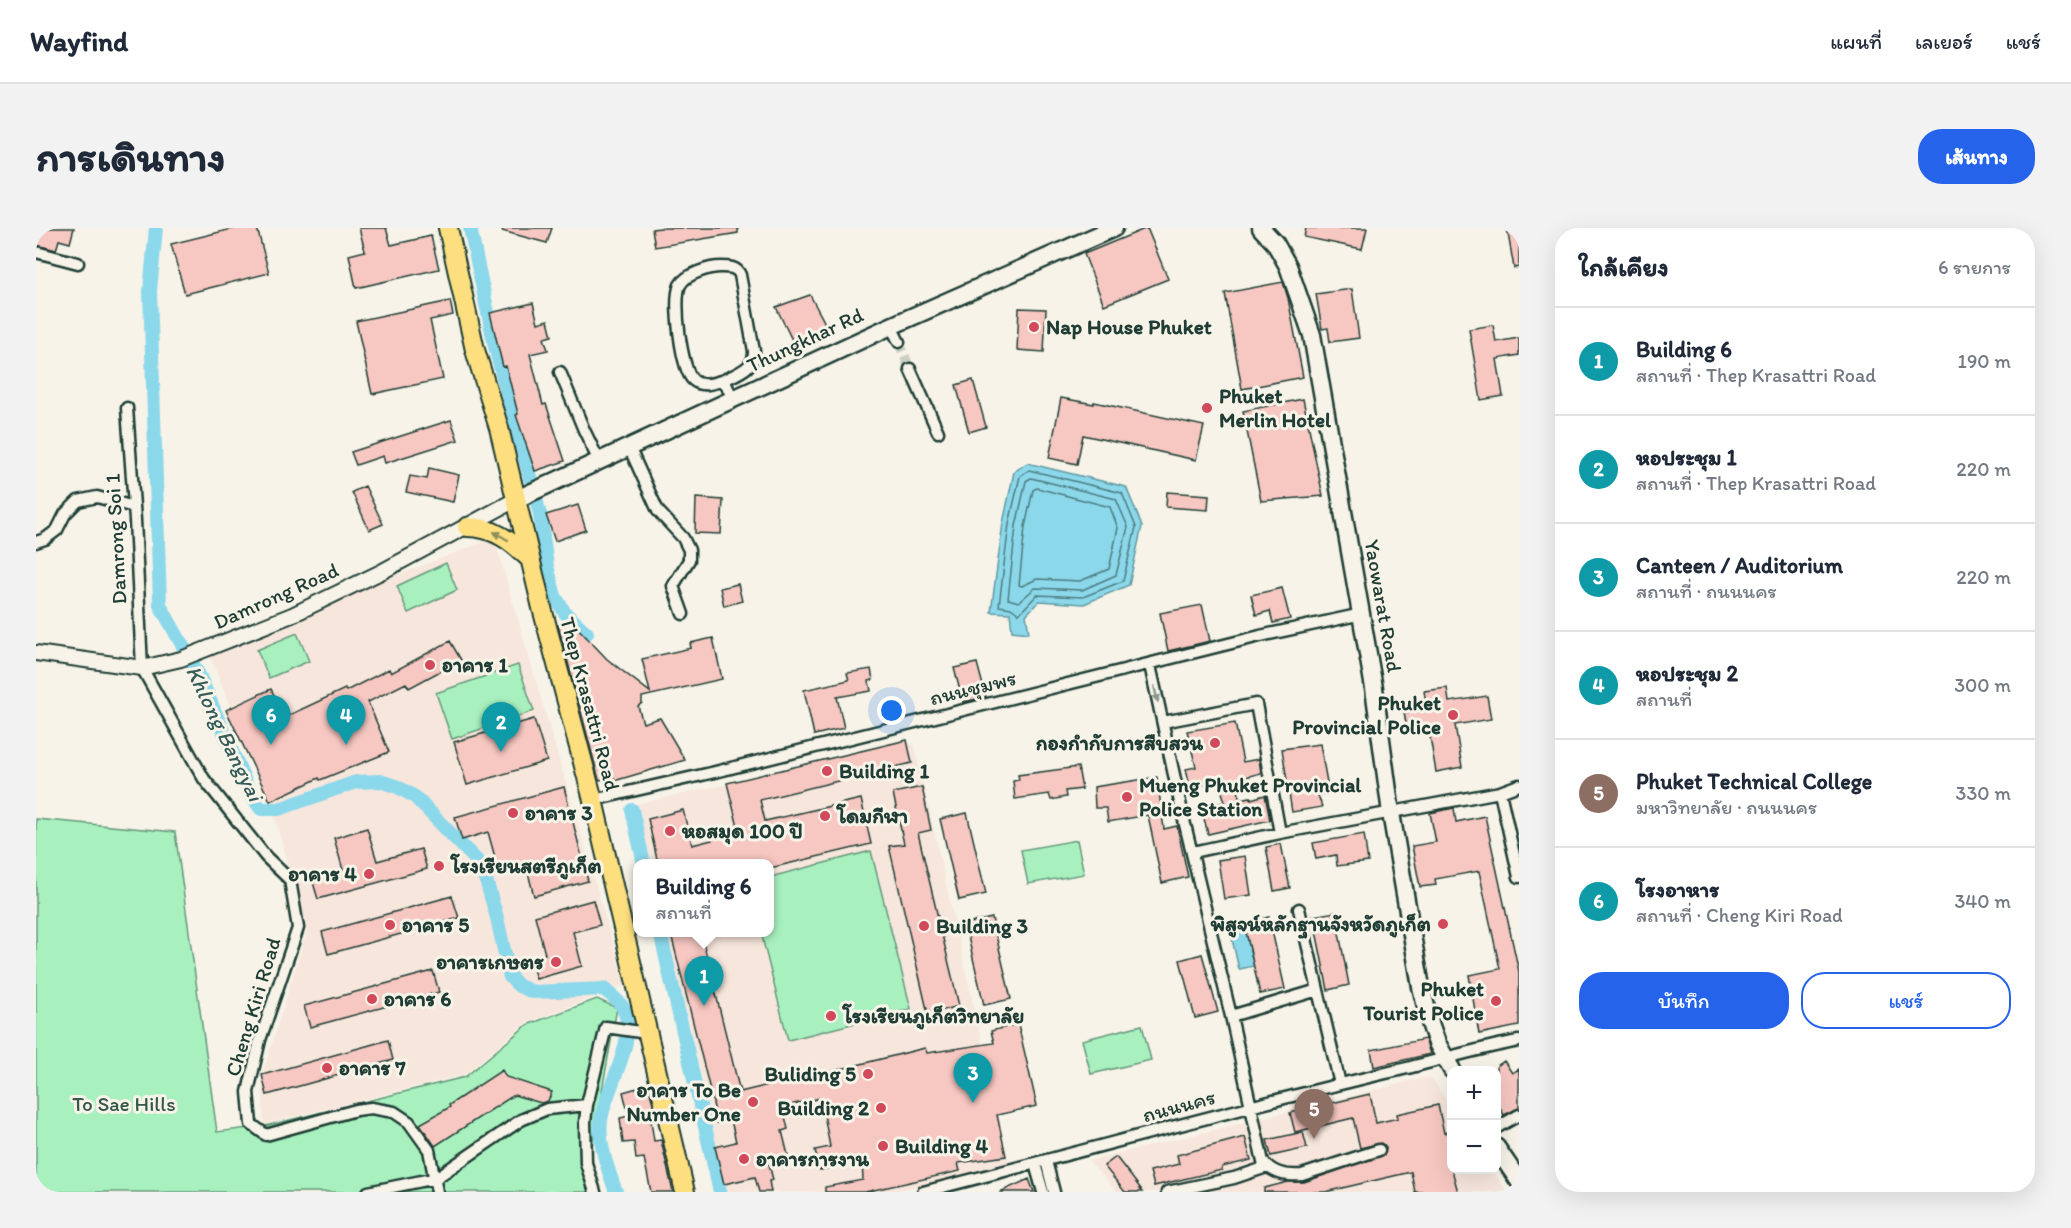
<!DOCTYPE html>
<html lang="th">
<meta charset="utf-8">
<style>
:root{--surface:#fff;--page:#f2f2f3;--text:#1f2937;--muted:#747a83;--line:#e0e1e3;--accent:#2563eb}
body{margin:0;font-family:Itim,"Playpen Sans Thai",sans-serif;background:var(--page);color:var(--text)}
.controls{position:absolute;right:18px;bottom:18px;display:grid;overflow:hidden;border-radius:12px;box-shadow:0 6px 24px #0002}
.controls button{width:54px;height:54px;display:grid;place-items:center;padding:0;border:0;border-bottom:2px solid var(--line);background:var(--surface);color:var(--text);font:30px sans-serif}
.you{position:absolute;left:856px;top:483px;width:21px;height:21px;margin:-15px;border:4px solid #fff;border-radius:50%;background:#1a73e8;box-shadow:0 0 0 9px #1a73e833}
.badge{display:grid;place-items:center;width:39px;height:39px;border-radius:50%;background:var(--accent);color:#fff;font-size:20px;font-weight:700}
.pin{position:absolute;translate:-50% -50px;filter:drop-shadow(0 2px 3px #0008)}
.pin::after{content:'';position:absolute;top:32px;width:21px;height:18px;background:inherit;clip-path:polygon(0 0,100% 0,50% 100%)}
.popup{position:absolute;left:597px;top:631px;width:141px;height:78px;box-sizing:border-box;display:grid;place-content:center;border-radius:12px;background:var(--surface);filter:drop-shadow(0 2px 4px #0005);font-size:20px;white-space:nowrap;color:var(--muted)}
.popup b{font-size:22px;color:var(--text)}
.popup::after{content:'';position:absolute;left:50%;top:100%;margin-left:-12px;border:12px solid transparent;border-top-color:var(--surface)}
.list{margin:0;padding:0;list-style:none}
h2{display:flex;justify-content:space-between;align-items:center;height:78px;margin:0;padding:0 24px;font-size:26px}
h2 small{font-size:20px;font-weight:400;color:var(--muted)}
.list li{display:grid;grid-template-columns:39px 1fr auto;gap:18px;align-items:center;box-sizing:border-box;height:108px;padding:0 24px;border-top:2px solid var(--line)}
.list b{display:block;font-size:22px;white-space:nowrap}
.list p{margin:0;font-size:20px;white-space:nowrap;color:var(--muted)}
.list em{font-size:20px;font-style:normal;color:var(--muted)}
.actions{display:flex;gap:12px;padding:18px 24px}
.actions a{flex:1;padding:14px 0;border:2px solid var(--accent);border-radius:24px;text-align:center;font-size:21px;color:var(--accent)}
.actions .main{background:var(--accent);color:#fff}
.map{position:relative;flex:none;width:1483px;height:964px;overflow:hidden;border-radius:24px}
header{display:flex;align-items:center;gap:36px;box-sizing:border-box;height:84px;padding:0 30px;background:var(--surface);border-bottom:2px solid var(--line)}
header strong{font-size:28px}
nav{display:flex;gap:33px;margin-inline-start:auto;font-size:21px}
.intro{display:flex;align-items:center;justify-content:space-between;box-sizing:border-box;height:144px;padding:0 36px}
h1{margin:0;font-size:42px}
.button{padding:15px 27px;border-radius:24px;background:var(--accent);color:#fff;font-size:21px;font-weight:700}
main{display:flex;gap:36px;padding:0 36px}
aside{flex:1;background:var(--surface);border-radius:24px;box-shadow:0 6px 24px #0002}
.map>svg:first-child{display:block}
.built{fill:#f7e6dc}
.green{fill:#a8f1bf;stroke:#64977a;stroke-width:1.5}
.water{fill:#8cd8eb;stroke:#609aa2;stroke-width:1.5}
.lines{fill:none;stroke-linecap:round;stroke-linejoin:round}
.shore{stroke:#4b7b7d;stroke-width:1.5}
.canal{stroke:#8cd8eb;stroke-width:14}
.building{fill:#f7c7c1;stroke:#1f3d34;stroke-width:1.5}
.minor-tunnel{stroke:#cccfc4;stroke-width:10;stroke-dasharray:10 5;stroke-linecap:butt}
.minor-casing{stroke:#1f3d34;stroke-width:15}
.tertiary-casing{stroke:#1f3d34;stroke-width:18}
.secondary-casing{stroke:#1f3d34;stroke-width:21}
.primary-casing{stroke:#1f3d34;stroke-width:22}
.minor{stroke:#f7f3e8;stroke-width:10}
.tertiary{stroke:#f7f3e8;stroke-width:14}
.secondary{stroke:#f7f3e8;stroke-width:16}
.primary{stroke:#fddf80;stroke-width:18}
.oneway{fill:#8e8e5a}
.oneway2{fill:#8b988e}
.poi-dot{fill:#d1495b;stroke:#f7f3e8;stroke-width:2}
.labels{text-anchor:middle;stroke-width:6;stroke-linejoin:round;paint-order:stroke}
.poi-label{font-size:21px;font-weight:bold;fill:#1f3d34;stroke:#f7f3e8;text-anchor:start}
.street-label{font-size:21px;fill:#1f3d34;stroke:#f7f3e8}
.park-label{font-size:21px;fill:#345849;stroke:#f7f3e8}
.water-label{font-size:22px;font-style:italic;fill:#355c59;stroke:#f7f3e8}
</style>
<header>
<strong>Wayfind</strong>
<nav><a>แผนที่</a><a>เลเยอร์</a><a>แชร์</a></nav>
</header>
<div class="intro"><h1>การเดินทาง</h1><a class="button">เส้นทาง</a></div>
<main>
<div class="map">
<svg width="1483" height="964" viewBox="0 0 1483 964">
<rect width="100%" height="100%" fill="#f7f3e8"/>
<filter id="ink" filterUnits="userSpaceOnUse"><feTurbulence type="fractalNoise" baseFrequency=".0167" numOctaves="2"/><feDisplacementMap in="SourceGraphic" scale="12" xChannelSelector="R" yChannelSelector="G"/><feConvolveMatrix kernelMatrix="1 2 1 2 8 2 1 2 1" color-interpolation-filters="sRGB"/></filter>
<g filter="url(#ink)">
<path class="built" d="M458,310L589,757L490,795L428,847L228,896L226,847L271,703L234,573L171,421Z
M878,515L974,938L853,964H687L671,871L631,705L734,704V636L615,635L601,576Z
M1387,850L1396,851L1415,880L1416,942H1456L1471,964H1082L1052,933Z"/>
<path class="green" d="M410,335L421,362L372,385L361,358Z
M261,405L273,433L233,450L221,422Z
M482,437L498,483L416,511L400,465Z
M0,591L139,604L181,904L229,898L429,849L491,797L561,771L581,780L554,929L563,964H0Z
M1041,612L1048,646L992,656L985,622Z
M835,623L875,781L752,812L725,705L734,704V649Z
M1106,797L1115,832L1055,846L1046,812Z"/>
<path class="water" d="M991,235L1090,259L1106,298L1093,357L1048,376L1003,373L990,387L993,405L976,403L974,385L955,384L967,295L978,244Z
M1208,695L1218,738L1203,741L1193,698Z"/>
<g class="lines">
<path class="shore" d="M993,242L1086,265L1100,299L1087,353L1047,369L1001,367L983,386L975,380L963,378L973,296L984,248Z
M995,250L1080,271L1092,299L1080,347L1046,362L999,360L983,374L972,371L980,298L990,253Z
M1001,260L1074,279L1082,300L1073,341L1044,353L1001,351L986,358L983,357L989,299L997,262Z"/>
<path class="canal" d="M120,0L114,63L124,377L163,447L215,567L225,581H243L320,554L344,553L362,559L379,569L446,638L461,690L474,749L483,758L497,764L568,761C574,767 584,773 587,780C603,812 570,858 565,892C562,915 572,942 580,964
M434,0L460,123L504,286L511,338L519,368L529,385L551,405
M596,582L608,636
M624,704L684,964"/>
</g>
<path class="building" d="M0,0H38L34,15L23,12L20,22L0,17Z
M200,0H221L233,45L149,66L135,16Z
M323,0H350L355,17L395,8L403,41L320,60L313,27L329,23Z
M467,0H516L511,15L466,3Z
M625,0H702V5L619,19L616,1Z
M1111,0L1132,51L1068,77L1048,26Z
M1270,0H1331L1326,21L1268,9Z
M1471,0H1483V39L1478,40Z
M1247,54L1252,70L1267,149L1206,161L1189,65Z
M1316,61L1323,110L1294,114L1292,100L1286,101L1280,66Z
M774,67L793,103L759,118L740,79Z
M414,73L417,87L394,92L407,151L336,166L320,93Z
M497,75L502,95L512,92L516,108L508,110L512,122L494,126L507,177L510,176L529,233L499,243L480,187L482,186L470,138L467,139L454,85Z
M983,80L1010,81L1008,124L981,122Z
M1457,97L1460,114L1483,110V127L1461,131L1467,168L1445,172L1433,101Z
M937,152L950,199L933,204L920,157Z
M1025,170L1058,176V174L1168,198L1160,232L1047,207L1041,236L1013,230Z
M1267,171L1287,268L1225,273L1207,183Z
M415,192L422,212L349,235L347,228L320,237L315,224Z
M393,240L423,247L417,274L370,264L374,248L391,251Z
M329,258L347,296L333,302L316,264Z
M1131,264L1173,267L1172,282L1130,279Z
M660,270L687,272L685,306L659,305Z
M542,277L550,302L519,313L510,287Z
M702,356L706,373L688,378L684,360Z
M1246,360L1254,391L1237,395L1234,383L1220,387L1215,367Z
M1166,377L1174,413L1132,423L1124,385Z
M536,394L571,431L614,464L606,431L655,420L654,415L677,410L686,451L606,469V475L602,478L607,495L624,490L649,532L578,553V550L563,552L522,397Z
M414,413L425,432L373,460L370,455L332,474L353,524L284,552L283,550L234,573L190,482L235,461L249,489L309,461L310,463L353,441L355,445Z
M941,435L950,469L927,474L918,440Z
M835,441L837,452L833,453L835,463L801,469L808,500L778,507L768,462L813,452L811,445Z
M1411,460L1413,474L1451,468L1455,491L1419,497L1426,539L1400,544L1393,503L1372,506L1368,485L1391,481L1388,463Z
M498,491L511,533L431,557L418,514Z
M1199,495L1207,534L1223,531L1225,545L1202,551L1203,571L1215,569V571L1229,567L1234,592L1172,606L1165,579L1189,574L1183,554L1154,559L1150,541L1160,539L1151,503Z
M871,512L876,535L724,572L729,593L825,571L835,616L734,640V636H622L612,591L647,582L656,617L676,612L674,606L702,599L691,555Z
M1284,516L1293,565L1282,567L1286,579L1256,584L1246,521Z
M1042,539L1046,561L1029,563L1030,569L1015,572L1013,566L979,571L977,553L983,552L982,547Z
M1121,549L1128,601L1141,598L1152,649L1126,655L1112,587L1072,594L1070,580H1059L1058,559Z
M528,559L552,653L498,668L490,637L463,644L452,604L426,612L419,589Z
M886,559L895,602L882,605L923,778L892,786L853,618L868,616L857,565Z
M1418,580L1420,594L1449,588L1483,744V798L1443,806L1433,747L1464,741L1443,643L1399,651L1400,657L1384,659L1376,618L1400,614L1394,585Z
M931,585L950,666L923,672L904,591Z
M331,600L341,633L385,621L391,641L282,671L276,651L307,642L298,610Z
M1328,606L1332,634L1301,638L1300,627L1280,631L1277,615Z
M1245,616L1254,660L1238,663L1230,619Z
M1209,628L1215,667L1188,671L1182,632Z
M416,668L423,690L292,726L286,704Z
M557,672L564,697L537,704L546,738L500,751L494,730L509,726L499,688Z
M1299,684L1313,757L1292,762L1277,688Z
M1233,689L1249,761L1224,766L1208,695Z
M956,690L975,771L948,777L929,696Z
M643,705H665L704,864L753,852V854L889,820L891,825L958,815L955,803L982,796L1001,878L961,887L970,928L922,935L924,943L829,964H789V959L827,952L826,933L784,942L779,922L794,919L785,870L758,876L747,880L752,901L746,903L752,927L732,932L737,952L733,953L735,964H723L719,949L688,956L679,919L700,914L695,892L681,895L676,870L635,706Z
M1166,726L1182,784L1159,790L1144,732Z
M397,743L403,764L274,799L268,778Z
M1389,811L1394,826L1338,839L1335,822Z
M352,812L357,832L231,867L226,847Z
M1468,833L1476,845L1483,841V880L1468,887L1461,874V838Z
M466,842L470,849L516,864L512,873L505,875L478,867L399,918L384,896L414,879L413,877Z
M612,857L618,879L613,880L618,913L625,912L637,964H615L608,930L600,931L598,914L587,915L584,890L593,888L587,864Z
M1334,866L1340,895L1362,890L1361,886L1402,877L1408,905L1416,903V942L1422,964H1379L1375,944L1289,964H1228V960L1252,954H1268L1348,927L1350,920L1345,915L1324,920L1317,890L1259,904L1254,885Z
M1267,904L1271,920L1235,928L1231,912Z
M1209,909L1215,932L1186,939V942L1118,958L1114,943L1143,936L1141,927Z
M1080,929L1105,961H1103L1106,964H1089L1068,938Z
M993,951L998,964H964Z"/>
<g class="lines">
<path class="minor-tunnel" d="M863,114L874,141"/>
<g class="minor-casing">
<path id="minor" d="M0,24L42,35
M855,98L863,114
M874,141L902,204
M524,144L548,202L563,233
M688,152C678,155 666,160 657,152C645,141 637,72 644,57C650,46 673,39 685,39C693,39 701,39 704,47L718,123C719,140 702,145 688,152L697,171
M91,180L99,292L106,440L168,551L230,629L254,652L262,700L224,812L212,864L215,896L230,907L320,882L335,880L358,884L373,894L393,922L401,964
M593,219L622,283L647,310L653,322V332L637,358L647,386
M0,314L9,311L21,302L29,286L42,273L61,269L98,279
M1114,437L1147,588L1195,788L1227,934C1238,946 1250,948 1266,947L1343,922
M1127,494L1220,476L1244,605
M1464,564L1483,649
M557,572L679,544L1224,408L1326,386
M1157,624L1244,605L1464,564L1483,557
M1263,681L1304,856
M1195,788L1282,762
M551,877L570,799L611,805
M1460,900L1483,887
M1010,933L1018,964
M999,936L1007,964
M332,964L400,950L485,892L511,881L551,877L549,894L550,935L559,964
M887,964C1041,925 1195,882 1350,845C1395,835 1438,821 1483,813
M1131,964L1198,950L1231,939"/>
</g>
<g class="tertiary-casing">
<path id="tertiary" d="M0,425L106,440L145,431L256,387L347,343L481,271"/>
</g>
<g class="secondary-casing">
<path id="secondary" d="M1225,0L1239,15L1252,38L1276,107L1338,460L1355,585L1385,759L1395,798L1401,815L1416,842
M481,271L855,98L1078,0
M1460,919L1483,953"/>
</g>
<g class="primary-casing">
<path id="primary" d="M412,0L439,122L463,200L506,380L557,572L649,964
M431,299C458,299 475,313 494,331"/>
</g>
<use href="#minor" class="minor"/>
<use href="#tertiary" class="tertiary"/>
<use href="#secondary" class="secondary"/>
<use href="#primary" class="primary"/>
</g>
<defs><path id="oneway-solid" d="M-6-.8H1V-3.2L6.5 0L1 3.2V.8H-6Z" transform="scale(1.5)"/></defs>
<use class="oneway" href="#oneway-solid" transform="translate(465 308) rotate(-150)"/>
<use class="oneway2" href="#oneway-solid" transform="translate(1120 466) rotate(77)"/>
</g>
<g class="poi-dot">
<circle cx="998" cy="99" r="6"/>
<circle cx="1171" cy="180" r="6"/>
<circle cx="394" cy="437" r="6"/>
<circle cx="1417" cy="487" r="6"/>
<circle cx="1179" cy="515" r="6"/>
<circle cx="791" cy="543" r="6"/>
<circle cx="1091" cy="569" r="6"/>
<circle cx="477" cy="585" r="6"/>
<circle cx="789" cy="588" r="6"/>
<circle cx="634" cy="603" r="6"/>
<circle cx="403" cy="638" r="6"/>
<circle cx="333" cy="646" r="6"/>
<circle cx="1407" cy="696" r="6"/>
<circle cx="354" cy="697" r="6"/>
<circle cx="888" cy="698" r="6"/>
<circle cx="520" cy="734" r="6"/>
<circle cx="336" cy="771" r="6"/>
<circle cx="1460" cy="773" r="6"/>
<circle cx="795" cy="788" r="6"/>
<circle cx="291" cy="840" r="6"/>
<circle cx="832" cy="846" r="6"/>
<circle cx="717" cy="874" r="6"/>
<circle cx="845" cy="880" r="6"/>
<circle cx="847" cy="918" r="6"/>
<circle cx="708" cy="931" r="6"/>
</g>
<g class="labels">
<g class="poi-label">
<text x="1010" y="106">Nap House Phuket</text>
<text x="1183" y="175">Phuket<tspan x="1183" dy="24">Merlin Hotel</tspan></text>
<text x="406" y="444">อาคาร 1</text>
<text x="1405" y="482" text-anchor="end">Phuket<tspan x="1405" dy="24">Provincial Police</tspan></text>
<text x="1167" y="522" text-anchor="end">กองกำกับการสืบสวน</text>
<text x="803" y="550">Building 1</text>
<text x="1103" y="564">Mueng Phuket Provincial<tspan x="1103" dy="24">Police Station</tspan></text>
<text x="489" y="592">อาคาร 3</text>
<text x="801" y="595">โดมกีฬา</text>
<text x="646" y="610">หอสมุด 100 ปี</text>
<text x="415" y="645">โรงเรียนสตรีภูเก็ต</text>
<text x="321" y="653" text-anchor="end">อาคาร 4</text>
<text x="1395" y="703" text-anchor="end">พิสูจน์หลักฐานจังหวัดภูเก็ต</text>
<text x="366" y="704">อาคาร 5</text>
<text x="900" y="705">Building 3</text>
<text x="508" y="741" text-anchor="end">อาคารเกษตร</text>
<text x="1448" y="768" text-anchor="end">Phuket<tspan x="1448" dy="24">Tourist Police</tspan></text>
<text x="348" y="778">อาคาร 6</text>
<text x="807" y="795">โรงเรียนภูเก็ตวิทยาลัย</text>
<text x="303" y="847">อาคาร 7</text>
<text x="820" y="853" text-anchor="end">Buliding 5</text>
<text x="705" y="869" text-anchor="end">อาคาร To Be<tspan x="705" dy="24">Number One</tspan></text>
<text x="833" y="887" text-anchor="end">Building 2</text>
<text x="859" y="925">Building 4</text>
<text x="720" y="938">อาคารการงาน</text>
</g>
<g class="street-label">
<text transform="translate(769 112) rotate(-25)" y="7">Thungkhar Rd</text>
<text transform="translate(80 311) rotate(-93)" y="7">Damrong Soi 1</text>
<text transform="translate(240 368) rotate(-24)" y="7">Damrong Road</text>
<text transform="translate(1347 378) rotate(80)" y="7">Yaowarat Road</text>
<text transform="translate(937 460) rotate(-14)" y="7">ถนนชุมพร</text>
<text transform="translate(554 476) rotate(75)" y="7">Thep Krasattri Road</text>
<text transform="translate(217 779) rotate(-73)" y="7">Cheng Kiri Road</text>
<text transform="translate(1143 878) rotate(-15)" y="7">ถนนนคร</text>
</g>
<g class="park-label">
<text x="88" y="883">To Sae Hills</text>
</g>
<g class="water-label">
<text transform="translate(189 505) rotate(64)" y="8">Khlong Bangyai</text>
</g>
</g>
</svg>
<div class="controls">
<button>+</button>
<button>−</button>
</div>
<div class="you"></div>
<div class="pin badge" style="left:668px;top:778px;background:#0f9aa8">1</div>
<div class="popup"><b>Building 6</b>สถานที่</div>
<div class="pin badge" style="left:465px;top:524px;background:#0f9aa8">2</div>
<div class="pin badge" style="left:937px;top:875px;background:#0f9aa8">3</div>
<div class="pin badge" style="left:310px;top:517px;background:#0f9aa8">4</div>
<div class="pin badge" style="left:1278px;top:911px;background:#8d6e63">5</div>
<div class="pin badge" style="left:235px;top:517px;background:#0f9aa8">6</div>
</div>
<aside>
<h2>ใกล้เคียง<small>6 รายการ</small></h2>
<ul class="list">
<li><span class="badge" style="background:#0f9aa8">1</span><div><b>Building 6</b><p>สถานที่ · Thep Krasattri Road</p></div><em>190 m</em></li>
<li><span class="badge" style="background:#0f9aa8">2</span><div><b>หอประชุม 1</b><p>สถานที่ · Thep Krasattri Road</p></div><em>220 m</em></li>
<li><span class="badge" style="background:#0f9aa8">3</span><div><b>Canteen / Auditorium</b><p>สถานที่ · ถนนนคร</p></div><em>220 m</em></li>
<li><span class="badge" style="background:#0f9aa8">4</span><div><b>หอประชุม 2</b><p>สถานที่</p></div><em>300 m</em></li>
<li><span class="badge" style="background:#8d6e63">5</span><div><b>Phuket Technical College</b><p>มหาวิทยาลัย · ถนนนคร</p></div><em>330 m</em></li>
<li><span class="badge" style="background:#0f9aa8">6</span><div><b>โรงอาหาร</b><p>สถานที่ · Cheng Kiri Road</p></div><em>340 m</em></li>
</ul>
<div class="actions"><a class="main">บันทึก</a><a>แชร์</a></div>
</aside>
</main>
